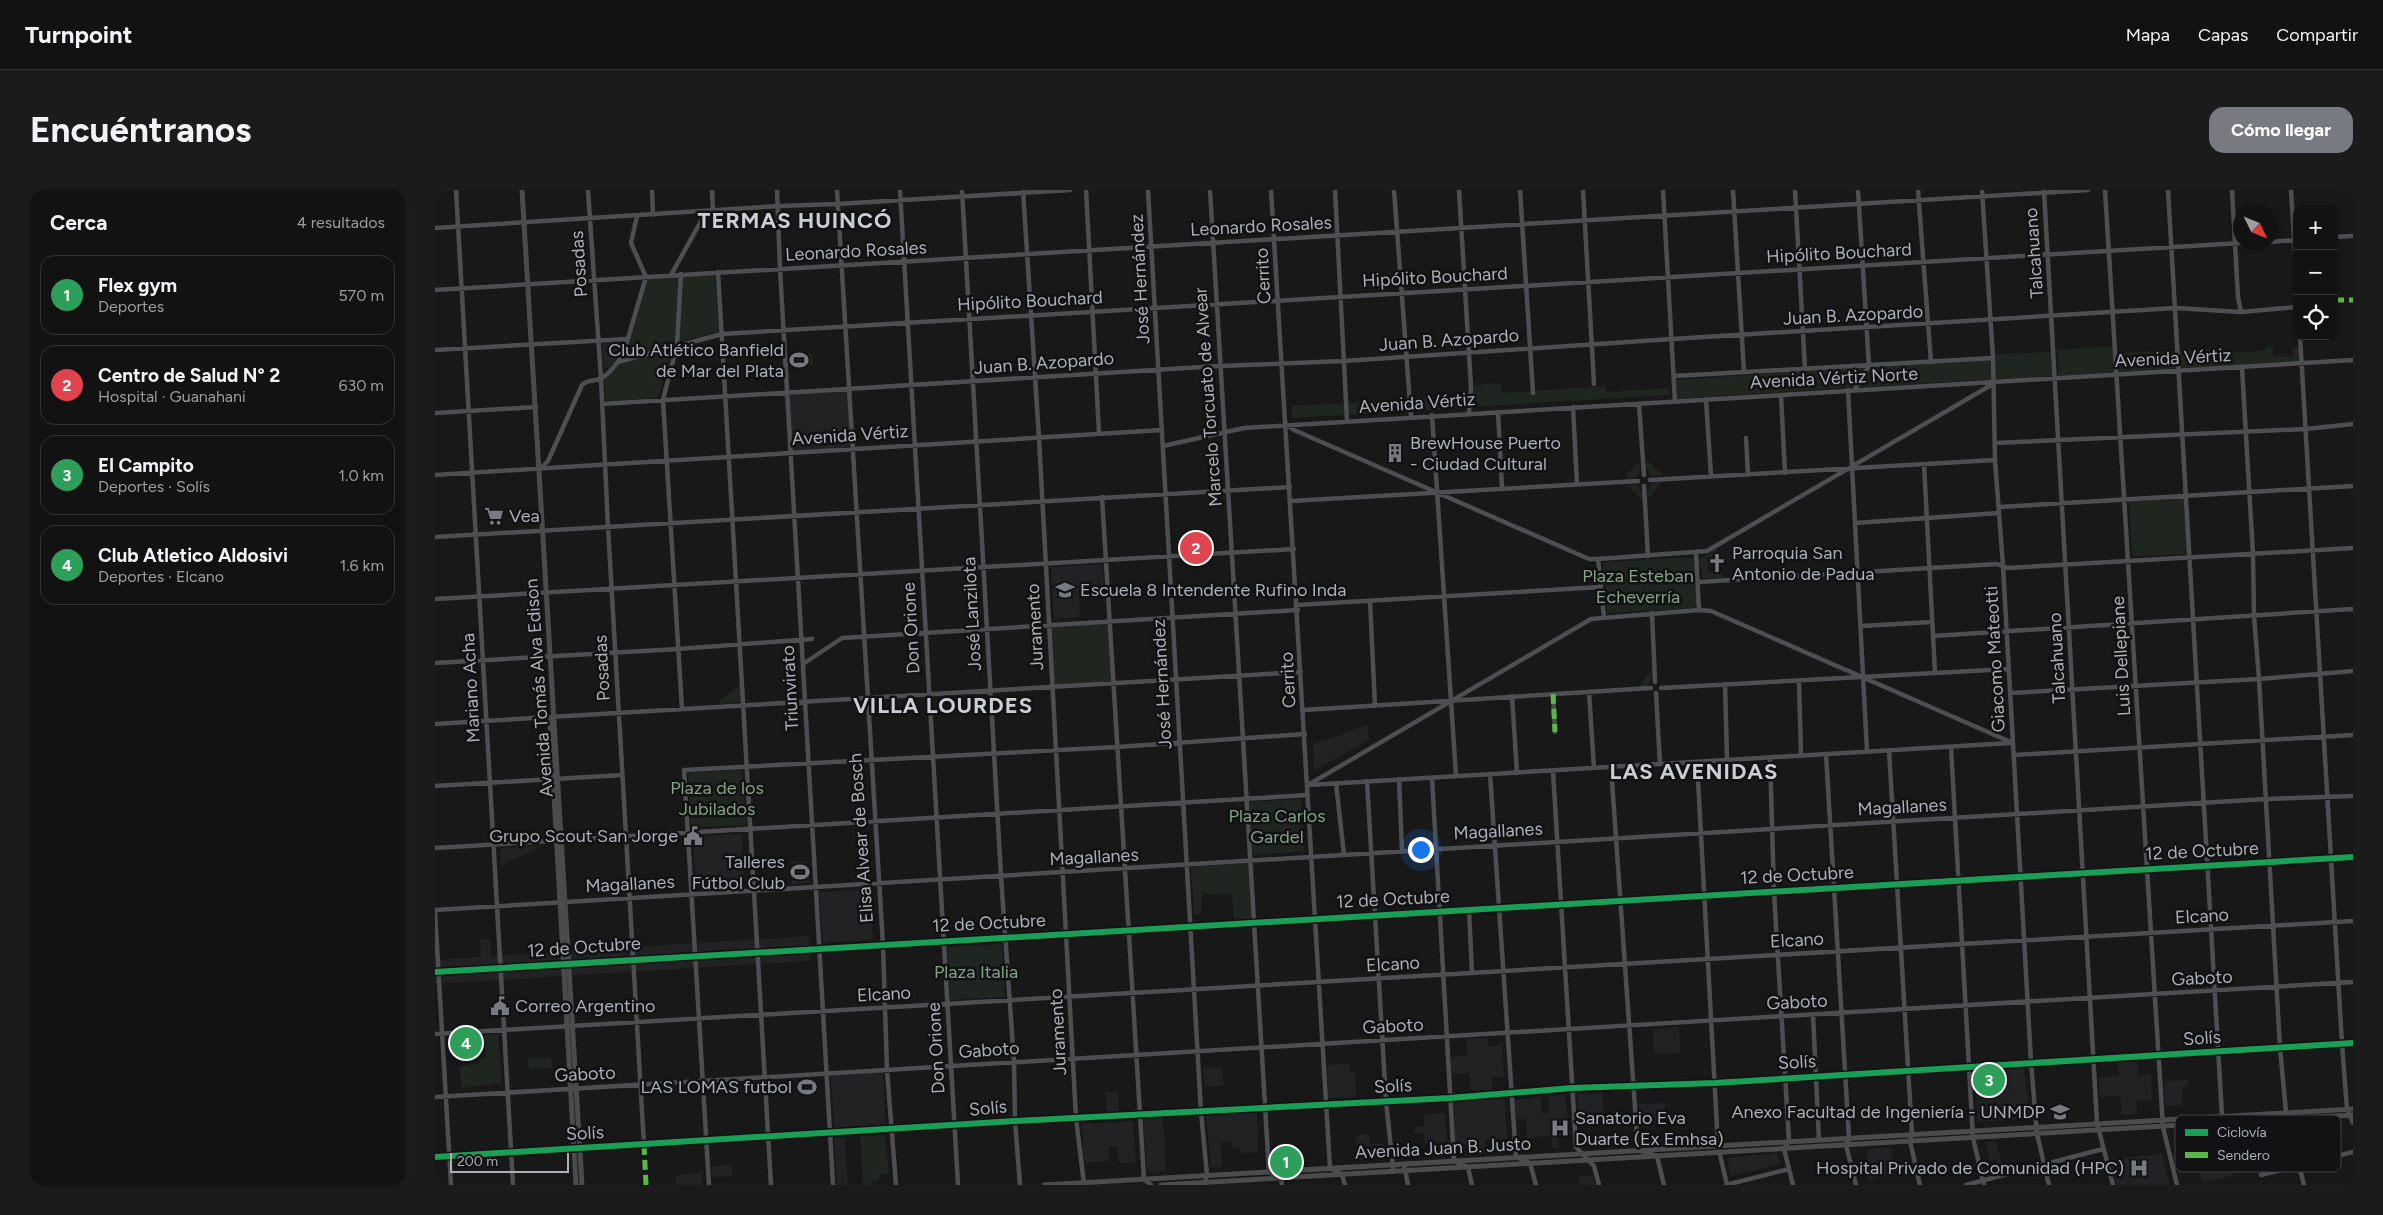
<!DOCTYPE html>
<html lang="es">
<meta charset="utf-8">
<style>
:root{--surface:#121212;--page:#1b1b1b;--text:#f1f3f6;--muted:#9c9e9f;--line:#313232;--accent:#777a80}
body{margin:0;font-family:Figtree,sans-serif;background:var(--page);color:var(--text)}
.controls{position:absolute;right:15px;top:15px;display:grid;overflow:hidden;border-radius:10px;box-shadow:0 1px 4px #0004}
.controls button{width:45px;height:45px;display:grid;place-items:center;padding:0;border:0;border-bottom:1px solid var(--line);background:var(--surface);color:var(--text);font:25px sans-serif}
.compass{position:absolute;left:1798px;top:15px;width:45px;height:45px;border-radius:50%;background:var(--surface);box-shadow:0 1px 4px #0004;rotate:133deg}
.scale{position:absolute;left:15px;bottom:12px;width:119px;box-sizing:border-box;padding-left:5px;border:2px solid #aaafb8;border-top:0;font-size:14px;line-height:18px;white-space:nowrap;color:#aaafb8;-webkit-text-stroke:4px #121214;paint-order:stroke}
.you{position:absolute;left:985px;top:659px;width:18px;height:18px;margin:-12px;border:4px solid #fff;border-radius:50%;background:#1a73e8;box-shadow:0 0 0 8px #1a73e833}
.badge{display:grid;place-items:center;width:32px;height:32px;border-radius:50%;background:var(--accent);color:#fff;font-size:16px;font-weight:700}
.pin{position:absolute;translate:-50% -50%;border:2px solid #fff;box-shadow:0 1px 5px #0006}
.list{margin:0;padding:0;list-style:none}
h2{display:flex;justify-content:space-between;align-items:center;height:65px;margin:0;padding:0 20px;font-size:21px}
h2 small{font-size:16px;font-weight:400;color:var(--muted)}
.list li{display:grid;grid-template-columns:32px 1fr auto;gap:15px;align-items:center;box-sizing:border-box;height:80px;margin:0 10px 10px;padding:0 10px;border:1px solid var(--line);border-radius:15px}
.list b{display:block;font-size:19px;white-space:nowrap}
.list p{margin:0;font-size:16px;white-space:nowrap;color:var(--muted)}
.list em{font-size:16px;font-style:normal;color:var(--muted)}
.icon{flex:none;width:28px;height:28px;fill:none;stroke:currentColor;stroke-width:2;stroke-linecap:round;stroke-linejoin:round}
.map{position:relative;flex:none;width:1918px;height:995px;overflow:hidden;border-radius:15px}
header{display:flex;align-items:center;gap:30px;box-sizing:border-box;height:70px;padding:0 25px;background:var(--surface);border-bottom:1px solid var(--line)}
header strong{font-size:24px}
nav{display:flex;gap:28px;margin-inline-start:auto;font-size:18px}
.intro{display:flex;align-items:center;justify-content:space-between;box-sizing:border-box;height:120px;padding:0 30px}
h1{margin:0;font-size:35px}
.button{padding:12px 22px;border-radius:15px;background:var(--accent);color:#fff;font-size:18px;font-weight:700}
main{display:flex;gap:30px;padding:0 30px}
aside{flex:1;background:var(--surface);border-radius:15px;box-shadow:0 1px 4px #0004}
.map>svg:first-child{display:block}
.built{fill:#222224}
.green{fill:#1f251f}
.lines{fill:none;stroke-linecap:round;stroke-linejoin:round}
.minor{stroke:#4c4e51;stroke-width:4.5}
.major{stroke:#4a4b4d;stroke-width:5}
.quiet{stroke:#58b947;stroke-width:5;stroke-dasharray:10 5;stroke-linecap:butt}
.cycleway-casing{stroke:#121214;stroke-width:9}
.cycleway{stroke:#1a9f57;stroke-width:6}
.labels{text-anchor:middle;stroke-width:5;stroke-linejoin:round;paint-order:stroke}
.street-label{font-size:18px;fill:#aaafb8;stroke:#121214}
.poi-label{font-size:18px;fill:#aaafb8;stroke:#121214;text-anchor:end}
.park-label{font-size:18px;fill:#83a283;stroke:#121214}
.district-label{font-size:22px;font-weight:bold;letter-spacing:1px;fill:#cbced4;stroke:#121214}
.key{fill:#121214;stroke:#404145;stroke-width:1}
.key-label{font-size:14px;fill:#aaafb8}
</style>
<header>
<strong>Turnpoint</strong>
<nav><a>Mapa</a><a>Capas</a><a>Compartir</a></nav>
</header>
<div class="intro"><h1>Encuéntranos</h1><a class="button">Cómo llegar</a></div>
<main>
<aside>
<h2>Cerca<small>4 resultados</small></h2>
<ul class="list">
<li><span class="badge" style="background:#2e9e5b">1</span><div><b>Flex gym</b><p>Deportes</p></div><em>570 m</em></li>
<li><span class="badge" style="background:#e0444e">2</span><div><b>Centro de Salud N° 2</b><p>Hospital · Guanahani</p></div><em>630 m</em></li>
<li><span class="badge" style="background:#2e9e5b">3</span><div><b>El Campito</b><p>Deportes · Solís</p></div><em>1.0 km</em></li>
<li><span class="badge" style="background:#2e9e5b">4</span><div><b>Club Atletico Aldosivi</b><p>Deportes · Elcano</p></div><em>1.6 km</em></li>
</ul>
</aside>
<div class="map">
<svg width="1918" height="995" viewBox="0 0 1918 995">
<rect width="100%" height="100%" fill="#181818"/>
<path class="built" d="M413,199L417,259L356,263L352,203Z
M668,374L669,396L644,398L645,427L619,429L616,379L618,377Z
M933,535L934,550L879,581L878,554Z
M307,644L309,695L261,696L258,648L261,646Z
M108,656L65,676L66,658Z
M435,699L438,750L388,753L384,702Z
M374,746L375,771L0,794V770L46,767L45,749H55L56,766Z
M1244,837L1246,863L1219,864L1218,839Z
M1052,848L1053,856L1067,855L1069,887L1057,888V900L1036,901L1034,883L1016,884L1015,867L1032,866L1031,849Z
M1702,871L1703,885L1716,884L1717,910L1701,911L1702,924L1687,925L1685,906L1665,907L1663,888L1684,886L1683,872Z
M915,874V882H920L921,907L893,908L892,875Z
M787,877L789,896L769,897L768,878Z
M1589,878L1595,927L1593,929L1543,932L1541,902L1566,900L1565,879Z
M448,882L451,935L399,938L396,886Z
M1753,890V896L1747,897L1748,915L1730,916L1729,891Z
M670,902H683L684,922H672Z
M1167,903L1169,929L1143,930L1142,904Z
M1130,905L1135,945L1123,946L1124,958H1117L1116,946L1092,948L1091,929H1081L1080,910L1106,907L1107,923H1114V906Z
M1068,909L1070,911L1072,949L1050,950L1051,962L1039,963V954L1020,955L1019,911Z
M1230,913L1231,931L1205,933L1204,914Z
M822,922L823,962L805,963L804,957H798V952H786L787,977L776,978L771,926Z
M1010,923L1012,952L990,954L989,943L980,944L979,937H989V924Z
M728,928L731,981L712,982L708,929Z
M1904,930L1907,945L1894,948L1890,932Z
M698,931L701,972L684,973L682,956H674V971L649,973L647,936L649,934Z
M1785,941L1798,983L1796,986L1767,993L1761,965L1758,966L1752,942Z
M934,944L935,954L949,953L950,965L947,968L923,970L921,945Z
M399,948H410L413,995H402Z
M1550,952H1561L1568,978L1564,979L1561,969L1555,971Z
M1457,958L1458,984L1433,990L1432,959Z
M1342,963L1345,974L1295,986L1292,968Z
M1727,964L1735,995H1682L1675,969Z
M297,975V986L277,987V976Z
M267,983L268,995H241V985Z
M1157,985L1160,995H1145L1143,987Z"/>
<path class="green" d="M280,85L284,142L239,153L223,208L171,211L169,189L184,174L192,161L213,89Z
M187,152L189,154L183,168L174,178H169L167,155Z
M1838,155V167L1858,166V158L1864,157L1865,171L1685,182L1684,163L1793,158L1794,162L1828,161L1832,156Z
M1679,156L1681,182L1623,186L1622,160Z
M1617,162L1618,186L1425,197L1435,177L1560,170V164Z
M377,163V175L351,177L350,165Z
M1412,178H1430L1418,197L1242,209L1241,190Z
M1066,193L1067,203L1170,196L1171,202L1234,198V205L1037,217L1038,195Z
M1034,205L1033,218L978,221L977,208Z
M969,209L970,222L913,225V212Z
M909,213L910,225L857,228V216Z
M1214,272L1227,284V286L1215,285L1210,273Z
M1202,274H1205L1204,283L1198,288L1192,289V284Z
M1227,291L1215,307H1212L1214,297L1221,292Z
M1192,294L1203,296L1208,307L1205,308Z
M1749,308L1753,364L1697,366L1694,311Z
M1282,358V362L1277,365L1279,375L1272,376L1273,382L1287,381V388H1267V377L1264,375V370Z
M1257,367L1259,370L1262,413L1259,418L1172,423L1168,376L1171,372Z
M674,433L678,494L617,498L614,436Z
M1214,483H1217L1215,492L1212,496L1204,497Z
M305,495V512L285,514V510Z
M307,580L312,632L310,635L256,637L253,585L257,582Z
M866,609L869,661L818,665L814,612Z
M372,671L374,693L357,694L356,672Z
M813,673L816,730L799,731L797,704L773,705L772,703H767L766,723L759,724L756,677Z
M567,754L570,807L515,810L512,757Z
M63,844L67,893L27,898L24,876L45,873L44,868L51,867L48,845Z
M116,867L117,878L94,879L93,868Z
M1565,879L1566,900L1545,901L1544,880Z
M450,945L454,984L444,985V990L437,991V995H428L425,946Z"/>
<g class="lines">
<path class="minor" d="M21,0L78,995
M153,0L166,188L173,337L209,955
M217,0L218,25
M277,0L278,21
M342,0L345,79L398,995
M402,0L448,755L452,880L461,995
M465,0L523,995
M527,0L566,686L579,872L580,931L585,995
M588,0L604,248L641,928L649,994
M651,0L664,243
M713,0L766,922L772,985L769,995
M775,0L834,982L846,988L847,995
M836,0L895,978L907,984L910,995
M900,0L912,231
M959,0L976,227
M1024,0L1036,197L1034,223
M1085,0L1098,203
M1148,0L1159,194
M1228,0L1240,212
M1298,0L1309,182
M1360,0L1370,179
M1483,0L1496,172
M1547,0L1558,168L1560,270L1568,376L1596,872L1602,944L1614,995
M1670,0L1728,937L1742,995
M1733,0L1787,926L1800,975
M1797,0L1803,107L1806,122
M1856,0L1862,94
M1609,1L1662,933L1678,995
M0,38L344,16L402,14L635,0
M1899,47L1918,46
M1836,52L1860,50
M283,82L336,995
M246,84L242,155L228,210L247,519
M236,85L271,22
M0,100L1653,0
M1865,146L1907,854L1912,919L1918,933
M0,160L192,149
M183,172L287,144L1822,52
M1807,178L1818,364L1819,426L1824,489L1845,858L1851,922L1869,995
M1239,186L1558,168
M1420,199L1434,176L1423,0
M1413,200L1432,561
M1346,205L1350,283
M1271,210L1276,286
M167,214L784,176L909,171L1237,149L1740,118L1806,122L1862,117
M1204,215L1209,285
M1138,217L1142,294
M1063,222L1067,298
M0,223L101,217
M997,225L1021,586
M852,235L859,240L1154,369H1163L1272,361L1558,194
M1311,248L1313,284
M1560,253L1871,239L1918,234
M728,256L809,238L1918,170
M1489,274L1500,483
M105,279L113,271L147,195C153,189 160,192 167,188C176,182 184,171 189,162L211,87L196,53L202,26
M0,285L727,240
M1215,290L1560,270
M1209,296L1213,366
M667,307L709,989L716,995
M856,311L1203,291
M1564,317L1918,296
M1420,333L1564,323
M0,347L855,297
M1261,364L1264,420
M1163,369L1169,427
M1263,392L1562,374L1573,378L1918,358
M0,409L859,359
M935,411L940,516
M862,415L1166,397
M1217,423L1220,492
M1426,436L1497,432
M1498,446L1918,419
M0,473L243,459L377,449
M368,474L407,448L863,420
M1364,491L1366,565
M1290,494L1292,569
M1226,498L1573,479
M1154,502L1159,578
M1221,503L1225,574
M1575,503L1824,489L1918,481
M1118,504L1120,542
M1077,506L1082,583
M869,520L1216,498
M0,534L866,482
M1516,557L1538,948L1549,995
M1454,560L1477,944L1475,951L1485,995
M1391,564L1414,948L1411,955L1421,995
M1579,565L1918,545
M1335,567L1339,702L1354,951L1349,959L1358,995
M1262,572L1283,956L1292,995
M1176,577L1203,960L1222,966L1229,995
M1118,581L1141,957L1159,976L1164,995
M1055,584L1081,967L1095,973L1101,995
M997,588L1019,971L1033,977L1037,995
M964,589L967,661
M932,591L951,911L958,978
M901,593L909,665
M873,595L1156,429L1264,420L1276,421L1578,553
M874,595L1575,553
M0,596L187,585
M0,658L873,605
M0,720L1831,609L1918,606
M1034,720L1037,783
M0,722L16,995
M0,782L1918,667
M1378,825L1384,950
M0,844L1918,731
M0,907L1918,792
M0,967L580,931L1015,908L1137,898L1280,893L1918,853
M969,974L973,995
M1826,985L1918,962
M274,995L249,580L682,557L870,544
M1291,995L1354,979
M1531,995L1668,959"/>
<path class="major" d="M87,0L147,995
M117,527L115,534L141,995
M609,995L1918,919
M726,995L1918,925"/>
<path class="quiet" d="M1899,110H1918
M1118,504L1120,542
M209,955L211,995"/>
<g class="cycleway-casing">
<path id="cycleway" d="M0,782L1918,667
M0,967L580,931L1015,908L1137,898L1280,893L1918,853"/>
</g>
<use href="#cycleway" class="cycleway"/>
</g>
<defs>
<g id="stadium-bare" transform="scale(1.5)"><path d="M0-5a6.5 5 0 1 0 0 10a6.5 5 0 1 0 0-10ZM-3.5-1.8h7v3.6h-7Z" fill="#777a80" stroke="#121214" stroke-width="2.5" paint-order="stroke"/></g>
<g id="building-bare" transform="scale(1.5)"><path d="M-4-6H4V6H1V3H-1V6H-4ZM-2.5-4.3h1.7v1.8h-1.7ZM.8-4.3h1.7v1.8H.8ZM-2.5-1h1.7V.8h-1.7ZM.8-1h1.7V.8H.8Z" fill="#777a80" stroke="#121214" stroke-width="2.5" paint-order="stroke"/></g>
<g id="supermarket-bare" transform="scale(1.5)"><path d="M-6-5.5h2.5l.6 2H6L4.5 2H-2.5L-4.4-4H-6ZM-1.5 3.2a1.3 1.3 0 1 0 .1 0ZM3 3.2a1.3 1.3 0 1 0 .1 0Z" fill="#777a80" stroke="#121214" stroke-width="2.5" paint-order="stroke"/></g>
<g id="church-bare" transform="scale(1.5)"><path d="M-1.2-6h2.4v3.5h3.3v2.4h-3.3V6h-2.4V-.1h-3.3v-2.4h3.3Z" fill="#777a80" stroke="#121214" stroke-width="2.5" paint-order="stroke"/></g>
<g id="school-bare" transform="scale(1.5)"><path d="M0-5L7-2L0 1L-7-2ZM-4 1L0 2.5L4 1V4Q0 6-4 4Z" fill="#777a80" stroke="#121214" stroke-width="2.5" paint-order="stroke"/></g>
<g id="civic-bare" transform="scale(1.5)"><path d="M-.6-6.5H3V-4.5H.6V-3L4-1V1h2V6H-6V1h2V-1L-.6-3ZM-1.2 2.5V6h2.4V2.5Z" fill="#777a80" stroke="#121214" stroke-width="2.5" paint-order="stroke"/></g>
<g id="university-bare" transform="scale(1.5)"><path d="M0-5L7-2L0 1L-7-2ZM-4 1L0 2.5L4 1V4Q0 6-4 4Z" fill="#777a80" stroke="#121214" stroke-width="2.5" paint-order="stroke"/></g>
<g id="hospital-bare" transform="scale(1.5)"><path d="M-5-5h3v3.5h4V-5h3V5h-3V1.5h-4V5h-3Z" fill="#777a80" stroke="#121214" stroke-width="2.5" paint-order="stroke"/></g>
</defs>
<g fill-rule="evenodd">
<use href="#stadium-bare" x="364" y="170"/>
<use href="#building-bare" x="960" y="263"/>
<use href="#supermarket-bare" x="59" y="326"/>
<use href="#church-bare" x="1282" y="373"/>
<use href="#school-bare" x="630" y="400"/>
<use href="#civic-bare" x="258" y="646"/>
<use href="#stadium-bare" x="365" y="682"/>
<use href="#civic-bare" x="65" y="816"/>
<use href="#stadium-bare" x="372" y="897"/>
<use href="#university-bare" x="1625" y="922"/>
<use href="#hospital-bare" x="1125" y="938"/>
<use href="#hospital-bare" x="1704" y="978"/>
</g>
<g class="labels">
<g class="street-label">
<text transform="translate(826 36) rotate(-3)" y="6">Leonardo Rosales</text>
<text transform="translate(421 61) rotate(-3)" y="6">Leonardo Rosales</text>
<text transform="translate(1404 63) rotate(-3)" y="6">Hipólito Bouchard</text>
<text transform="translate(1599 63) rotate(-94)" y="6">Talcahuano</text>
<text transform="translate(144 74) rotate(-94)" y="6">Posadas</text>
<text transform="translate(828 86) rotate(-93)" y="6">Cerrito</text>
<text transform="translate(1000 87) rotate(-3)" y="6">Hipólito Bouchard</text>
<text transform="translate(705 89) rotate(-93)" y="6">José Hernández</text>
<text transform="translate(595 111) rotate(-3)" y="6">Hipólito Bouchard</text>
<text transform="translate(1418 125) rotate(-3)" y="6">Juan B. Azopardo</text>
<text transform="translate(1014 150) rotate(-4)" y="6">Juan B. Azopardo</text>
<text transform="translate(1738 168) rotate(-3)" y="6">Avenida Vértiz</text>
<text transform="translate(609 173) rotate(-4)" y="6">Juan B. Azopardo</text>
<text transform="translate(1399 188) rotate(-3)" y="6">Avenida Vértiz Norte</text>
<text transform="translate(773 207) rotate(-94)" y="6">Marcelo Torcuato de Alvear</text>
<text transform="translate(982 213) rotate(-4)" y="6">Avenida Vértiz</text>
<text transform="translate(415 245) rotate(-4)" y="6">Avenida Vértiz</text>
<text transform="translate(537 424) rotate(-93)" y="6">José Lanzilota</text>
<text transform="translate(600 437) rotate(-93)" y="6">Juramento</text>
<text transform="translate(476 438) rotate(-93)" y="6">Don Orione</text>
<text transform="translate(1686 466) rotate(-93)" y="6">Luis Dellepiane</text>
<text transform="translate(1622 468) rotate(-93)" y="6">Talcahuano</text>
<text transform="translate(1560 469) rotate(-93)" y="6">Giacomo Mateotti</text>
<text transform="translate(167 478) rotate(-93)" y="6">Posadas</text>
<text transform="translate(853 490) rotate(-93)" y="6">Cerrito</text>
<text transform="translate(727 494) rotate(-93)" y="6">José Hernández</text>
<text transform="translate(36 498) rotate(-93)" y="6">Mariano Acha</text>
<text transform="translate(104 498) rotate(-94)" y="6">Avenida Tomás Alva Edison</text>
<text transform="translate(355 498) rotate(-93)" y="6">Triunvirato</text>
<text transform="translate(1467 617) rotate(-3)" y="6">Magallanes</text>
<text transform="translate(1063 641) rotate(-3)" y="6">Magallanes</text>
<text transform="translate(426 648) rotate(-94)" y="6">Elisa Alvear de Bosch</text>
<text transform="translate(1767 661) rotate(-3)" y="6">12 de Octubre</text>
<text transform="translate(659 667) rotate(-3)" y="6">Magallanes</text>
<text transform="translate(1362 685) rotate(-3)" y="6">12 de Octubre</text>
<text transform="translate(195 694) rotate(-3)" y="6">Magallanes</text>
<text transform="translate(958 709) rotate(-3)" y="6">12 de Octubre</text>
<text transform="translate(1767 726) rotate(-3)" y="6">Elcano</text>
<text transform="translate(554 733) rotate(-3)" y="6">12 de Octubre</text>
<text transform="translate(1362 750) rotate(-3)" y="6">Elcano</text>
<text transform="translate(149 757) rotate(-4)" y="6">12 de Octubre</text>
<text transform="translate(958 774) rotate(-3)" y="6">Elcano</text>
<text transform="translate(1767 788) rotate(-3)" y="6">Gaboto</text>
<text transform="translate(449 804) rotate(-3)" y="6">Elcano</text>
<text transform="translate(1362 812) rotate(-3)" y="6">Gaboto</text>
<text transform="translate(958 836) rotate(-3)" y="6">Gaboto</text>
<text transform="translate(623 842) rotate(-93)" y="6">Juramento</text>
<text transform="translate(1767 848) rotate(-4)" y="6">Solís</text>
<text transform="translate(501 858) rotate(-93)" y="6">Don Orione</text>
<text transform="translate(554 860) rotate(-4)" y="6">Gaboto</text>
<text transform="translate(1362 872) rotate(-3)" y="6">Solís</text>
<text transform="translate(150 884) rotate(-3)" y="6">Gaboto</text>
<text transform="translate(958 896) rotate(-3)" y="6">Solís</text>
<text transform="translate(553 918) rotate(-5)" y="6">Solís</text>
<text transform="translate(150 943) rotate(-3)" y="6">Solís</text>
<text transform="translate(1008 958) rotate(-3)" y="6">Avenida Juan B. Justo</text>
</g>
<g class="poi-label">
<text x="349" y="166">Club Atlético Banfield<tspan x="349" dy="21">de Mar del Plata</tspan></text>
<text x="975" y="259" text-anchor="start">BrewHouse Puerto<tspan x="975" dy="21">- Ciudad Cultural</tspan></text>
<text x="74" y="332" text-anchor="start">Vea</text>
<text x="1297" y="369" text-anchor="start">Parroquia San<tspan x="1297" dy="21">Antonio de Padua</tspan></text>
<text x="645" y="406" text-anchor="start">Escuela 8 Intendente Rufino Inda</text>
<text x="243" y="652">Grupo Scout San Jorge</text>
<text x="350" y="678">Talleres<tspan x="350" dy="21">Fútbol Club</tspan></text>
<text x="80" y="822" text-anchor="start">Correo Argentino</text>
<text x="357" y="903">LAS LOMAS futbol</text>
<text x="1610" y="928">Anexo Facultad de Ingeniería - UNMDP</text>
<text x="1140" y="934" text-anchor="start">Sanatorio Eva<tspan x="1140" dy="21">Duarte (Ex Emhsa)</tspan></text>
<text x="1689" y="984">Hospital Privado de Comunidad (HPC)</text>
</g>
<g class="park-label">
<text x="1203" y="392">Plaza Esteban<tspan x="1203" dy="21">Echeverría</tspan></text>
<text x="282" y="604">Plaza de los<tspan x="282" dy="21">Jubilados</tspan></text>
<text x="842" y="632">Plaza Carlos<tspan x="842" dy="21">Gardel</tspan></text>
<text x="541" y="788">Plaza Italia</text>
</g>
<g class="district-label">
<text x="360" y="38">TERMAS HUINCÓ</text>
<text x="508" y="523">VILLA LOURDES</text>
<text x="1259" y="589">LAS AVENIDAS</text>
</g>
</g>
<rect x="1740" y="925" width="166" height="57" rx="8" class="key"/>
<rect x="1750" y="939" width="23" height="7" fill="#1a9f57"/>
<rect x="1750" y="962" width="23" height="6" fill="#58b947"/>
<g class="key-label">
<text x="1782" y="947">Ciclovía</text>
<text x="1782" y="970">Sendero</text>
</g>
</svg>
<div class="controls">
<button>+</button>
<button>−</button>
<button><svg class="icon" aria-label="locate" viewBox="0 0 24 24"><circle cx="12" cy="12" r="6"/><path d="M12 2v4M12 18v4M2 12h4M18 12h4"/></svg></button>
</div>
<svg class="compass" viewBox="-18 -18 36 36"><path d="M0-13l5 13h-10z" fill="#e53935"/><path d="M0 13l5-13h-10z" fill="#9c9e9f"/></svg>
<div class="scale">200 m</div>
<div class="you"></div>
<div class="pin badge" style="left:851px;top:972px;background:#2e9e5b">1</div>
<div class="pin badge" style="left:761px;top:358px;background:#e0444e">2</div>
<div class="pin badge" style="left:1554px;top:890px;background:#2e9e5b">3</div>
<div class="pin badge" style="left:31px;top:853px;background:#2e9e5b">4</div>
</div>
</main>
